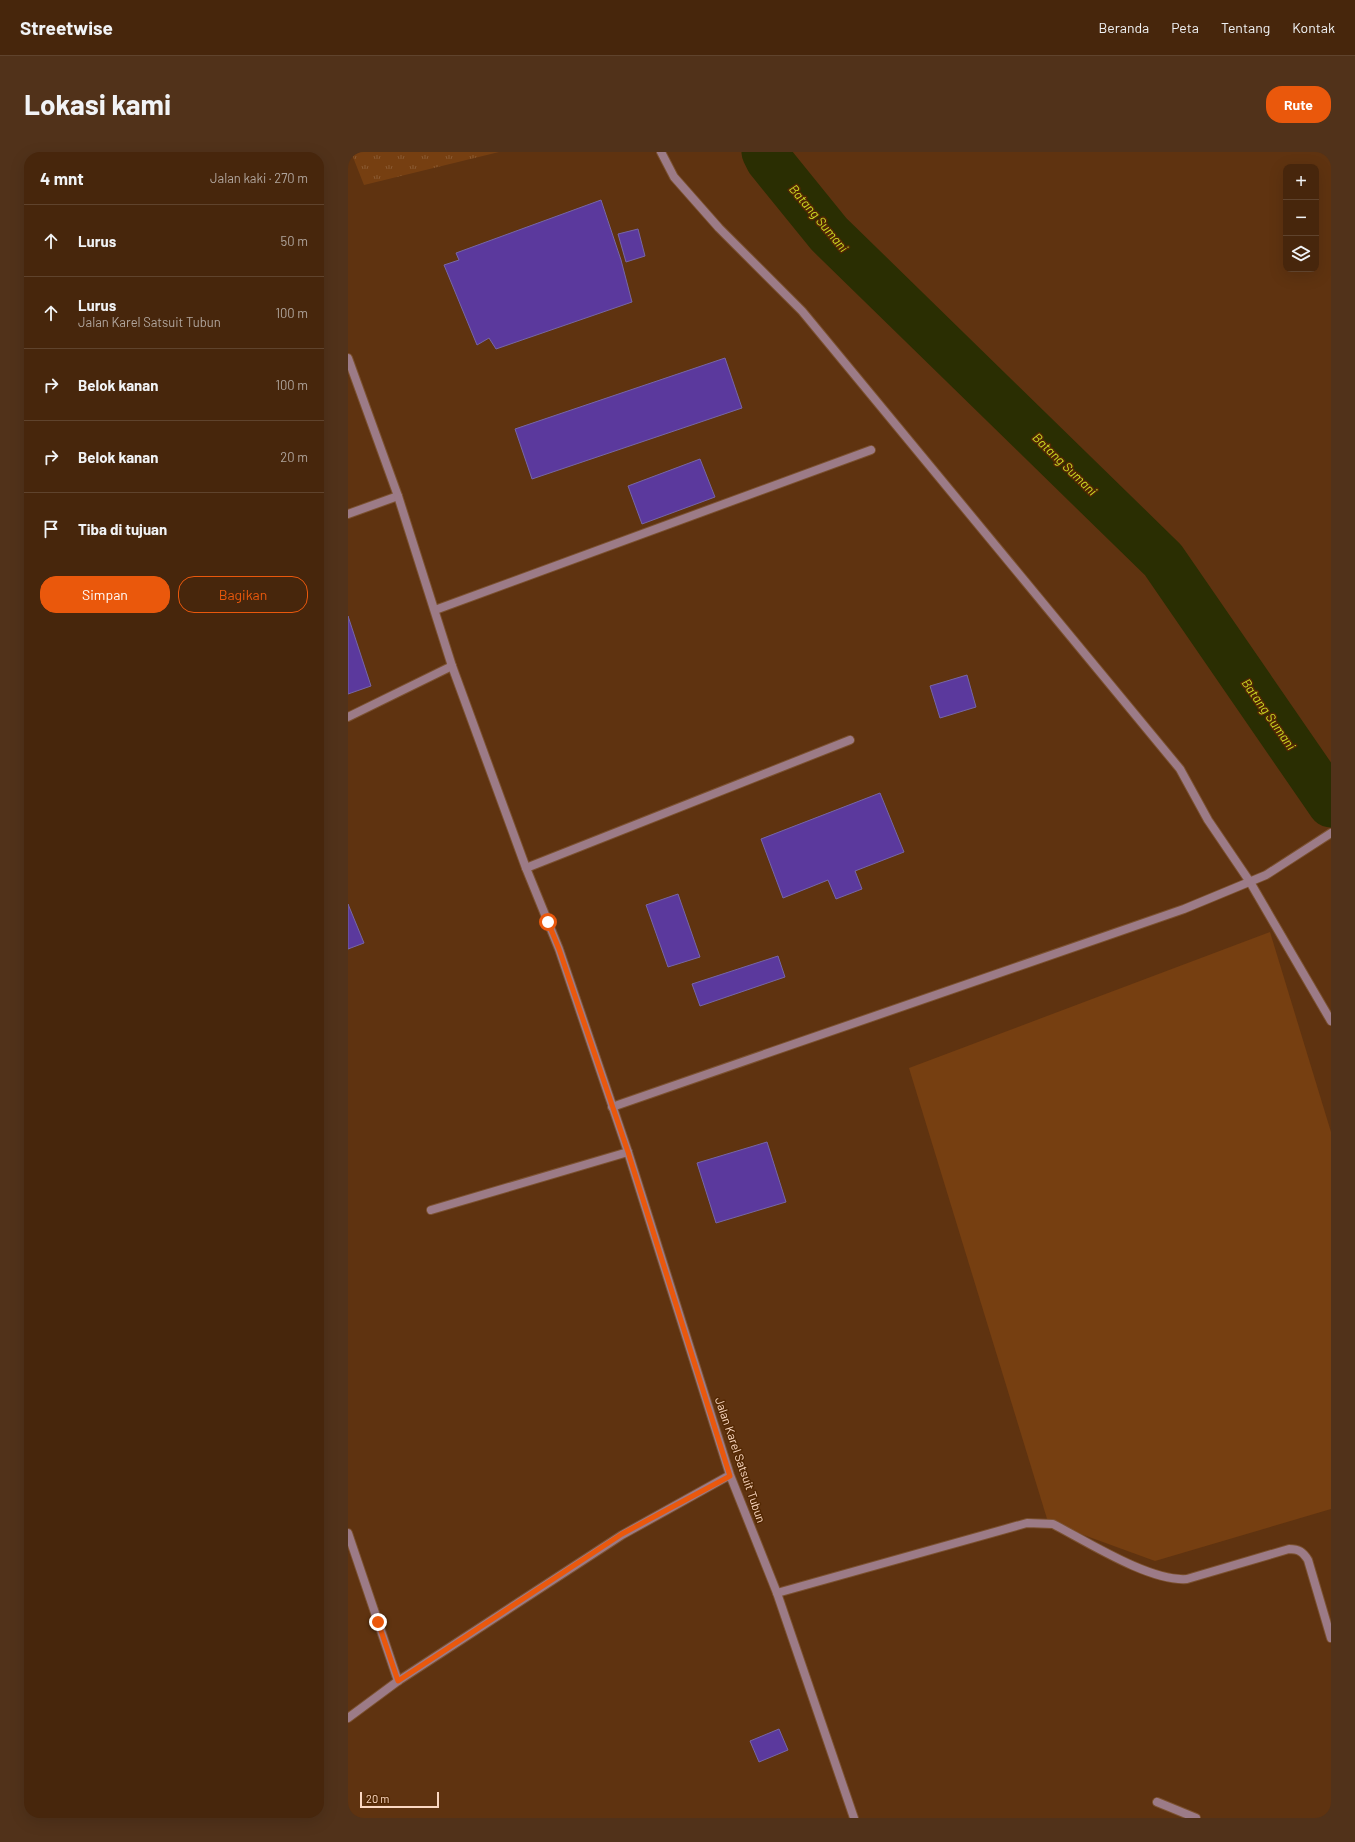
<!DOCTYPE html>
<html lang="id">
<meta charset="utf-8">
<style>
:root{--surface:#47260c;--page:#51321a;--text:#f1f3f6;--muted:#b0a59d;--line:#5f432d;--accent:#ea580c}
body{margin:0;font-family:Barlow,sans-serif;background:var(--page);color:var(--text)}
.controls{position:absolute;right:12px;top:12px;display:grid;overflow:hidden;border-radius:8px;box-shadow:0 4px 16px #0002}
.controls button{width:36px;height:36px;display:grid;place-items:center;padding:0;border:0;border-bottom:1px solid var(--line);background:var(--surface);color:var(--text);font:20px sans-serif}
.scale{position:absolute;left:12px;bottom:10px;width:79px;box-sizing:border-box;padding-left:4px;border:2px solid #fbd8c2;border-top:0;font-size:11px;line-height:14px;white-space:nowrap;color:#fbd8c2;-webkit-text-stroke:3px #532803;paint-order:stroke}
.stop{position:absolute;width:12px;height:12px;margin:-9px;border:3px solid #ea580c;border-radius:50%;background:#fff}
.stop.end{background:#ea580c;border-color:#fff;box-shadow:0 1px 4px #0008}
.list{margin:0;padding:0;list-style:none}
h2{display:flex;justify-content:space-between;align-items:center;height:52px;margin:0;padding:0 16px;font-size:17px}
h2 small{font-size:13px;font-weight:400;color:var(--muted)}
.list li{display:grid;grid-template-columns:26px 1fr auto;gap:12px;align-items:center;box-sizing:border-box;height:72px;padding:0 16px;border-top:1px solid var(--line)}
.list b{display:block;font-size:15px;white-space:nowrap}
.list p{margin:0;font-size:13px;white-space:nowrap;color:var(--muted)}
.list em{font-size:13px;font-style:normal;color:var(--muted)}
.actions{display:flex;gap:8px;padding:12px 16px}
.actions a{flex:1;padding:9px 0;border:1px solid var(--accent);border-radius:16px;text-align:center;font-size:14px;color:var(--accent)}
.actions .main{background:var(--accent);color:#fff}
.icon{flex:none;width:22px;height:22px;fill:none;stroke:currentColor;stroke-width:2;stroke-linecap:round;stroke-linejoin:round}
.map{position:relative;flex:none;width:983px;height:1666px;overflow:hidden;border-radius:16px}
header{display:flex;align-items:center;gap:24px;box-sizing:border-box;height:56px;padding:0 20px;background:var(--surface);border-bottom:1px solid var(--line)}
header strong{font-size:19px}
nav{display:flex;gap:22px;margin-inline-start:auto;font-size:14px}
.intro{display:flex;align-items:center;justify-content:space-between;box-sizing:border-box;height:96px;padding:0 24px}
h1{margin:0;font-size:28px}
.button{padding:10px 18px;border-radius:16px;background:var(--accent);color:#fff;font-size:14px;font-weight:700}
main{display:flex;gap:24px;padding:0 24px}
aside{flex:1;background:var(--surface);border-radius:16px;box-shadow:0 4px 16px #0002}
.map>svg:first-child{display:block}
.grass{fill:url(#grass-tufts)}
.pitch{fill:#763f11}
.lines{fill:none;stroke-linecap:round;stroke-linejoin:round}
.river{stroke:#2a2e02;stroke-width:47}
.building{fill:#5b399d;stroke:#7767a6}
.service-casing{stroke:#7b5130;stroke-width:10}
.minor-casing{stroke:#7b5130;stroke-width:10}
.tertiary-casing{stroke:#7b5130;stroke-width:10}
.service{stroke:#9c7b87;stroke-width:8}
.minor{stroke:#9c7b87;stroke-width:8}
.tertiary{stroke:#9c7b87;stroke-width:8}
.route{stroke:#ea580c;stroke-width:5}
.labels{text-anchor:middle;stroke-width:3;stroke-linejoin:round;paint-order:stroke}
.street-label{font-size:12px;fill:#fbd8c2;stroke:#532803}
.water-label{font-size:13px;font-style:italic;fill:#ccdb22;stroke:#532803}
</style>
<header>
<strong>Streetwise</strong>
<nav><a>Beranda</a><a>Peta</a><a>Tentang</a><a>Kontak</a></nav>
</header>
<div class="intro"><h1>Lokasi kami</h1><a class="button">Rute</a></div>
<main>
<aside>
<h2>4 mnt<small>Jalan kaki · 270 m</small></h2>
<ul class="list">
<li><svg class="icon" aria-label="ahead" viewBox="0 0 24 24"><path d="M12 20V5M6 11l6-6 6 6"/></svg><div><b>Lurus</b></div><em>50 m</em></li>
<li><svg class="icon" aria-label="ahead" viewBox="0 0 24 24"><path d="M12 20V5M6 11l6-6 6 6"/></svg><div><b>Lurus</b><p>Jalan Karel Satsuit Tubun</p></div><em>100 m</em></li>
<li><svg class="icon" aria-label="right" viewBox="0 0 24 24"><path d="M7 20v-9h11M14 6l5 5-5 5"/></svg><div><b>Belok kanan</b></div><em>100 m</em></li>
<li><svg class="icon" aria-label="right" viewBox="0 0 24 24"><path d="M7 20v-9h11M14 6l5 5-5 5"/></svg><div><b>Belok kanan</b></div><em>20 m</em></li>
<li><svg class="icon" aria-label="arrive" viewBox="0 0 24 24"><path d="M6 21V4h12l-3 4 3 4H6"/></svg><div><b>Tiba di tujuan</b></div></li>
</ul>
<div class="actions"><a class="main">Simpan</a><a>Bagikan</a></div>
</aside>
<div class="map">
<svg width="983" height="1666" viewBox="0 0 983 1666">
<defs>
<pattern id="grass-tufts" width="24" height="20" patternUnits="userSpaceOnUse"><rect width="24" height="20" fill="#763f11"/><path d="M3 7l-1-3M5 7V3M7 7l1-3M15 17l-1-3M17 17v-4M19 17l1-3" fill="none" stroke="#8a5a32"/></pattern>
</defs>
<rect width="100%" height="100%" fill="#5f3310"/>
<path class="grass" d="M3,0H151L16,33Z"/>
<path class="pitch" d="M922,780L983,980V1357L807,1409L700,1370L561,916Z"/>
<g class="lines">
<path class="river" d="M417,0L421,8L481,82L815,408L983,652"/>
</g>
<path class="building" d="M253,48L273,108L284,150L148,197L141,186L129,193L96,113L111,108L108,101Z
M290,77L297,104L278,110L270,82Z
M377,206L394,256L184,327L167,277Z
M352,307L367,345L294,372L280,334Z
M0,464L23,534L0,542Z
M619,523L628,555L592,566L582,534Z
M532,641L556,700L507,719L514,737L488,747L480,728L435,746L413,687Z
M330,742L352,805L320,815L298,753Z
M0,752L16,791L0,797Z
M430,804L437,825L352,854L344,832Z
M419,990L438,1050L368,1071L349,1011Z
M431,1577L440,1598L411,1610L402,1589Z"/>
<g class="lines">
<g class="service-casing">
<path id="service" d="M313,0L326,25L371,76L454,159L832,617L860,668L902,730L983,869
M429,1441L679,1371L705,1372C738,1389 802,1430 839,1427L941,1397C951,1397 955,1400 960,1408L983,1486
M809,1650L848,1666"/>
</g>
<g class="minor-casing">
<path id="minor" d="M0,362L50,344
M87,458L523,298
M0,565L104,514
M178,716L502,588
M264,955L836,757L918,723L983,681
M83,1058L280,1000
M0,1381L50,1529"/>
</g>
<g class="tertiary-casing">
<path id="tertiary" d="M0,206L50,344L104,514L178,716L211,797L280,1000L382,1323L429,1441L506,1666
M0,1566L50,1529L274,1383L382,1323"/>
</g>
<use href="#service" class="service"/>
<use href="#minor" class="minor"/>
<use href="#tertiary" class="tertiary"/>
</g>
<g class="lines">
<path class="route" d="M30,1470L50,1529L274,1382L382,1324L280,1000L211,797L200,770"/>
</g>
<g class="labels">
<g class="street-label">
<text transform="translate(392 1308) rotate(71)" y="4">Jalan Karel Satsuit Tubun</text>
</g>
<g class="water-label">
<text transform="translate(471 66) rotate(50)" y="5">Batang Sumani</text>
<text transform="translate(717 312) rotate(44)" y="5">Batang Sumani</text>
<text transform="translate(921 562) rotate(55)" y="5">Batang Sumani</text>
</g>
</g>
</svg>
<div class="controls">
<button>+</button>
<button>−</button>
<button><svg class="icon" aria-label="layers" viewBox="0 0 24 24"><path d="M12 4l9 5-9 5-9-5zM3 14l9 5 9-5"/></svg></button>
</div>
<div class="scale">20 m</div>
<div class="stop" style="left:200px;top:770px"></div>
<div class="stop end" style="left:30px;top:1470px"></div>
</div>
</main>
